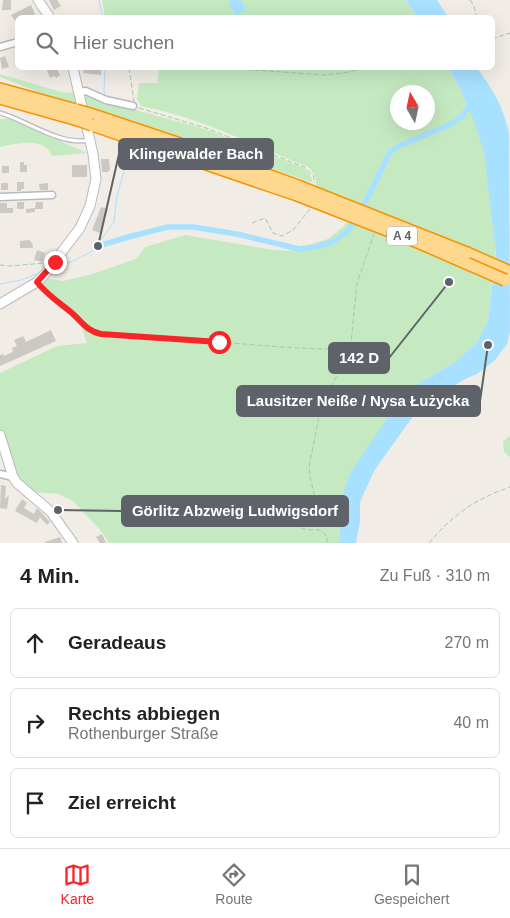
<!DOCTYPE html>
<html lang="de">
<meta charset="utf-8">
<style>
:root{--surface:#fff;--page:#f2f2f2;--text:#222;--muted:#767676;--line:#e0e0e0;--accent:#f82428}
body{margin:0;font-family:Helvetica,sans-serif;background:var(--page);color:var(--text)}
.compass{position:absolute;left:390px;top:85px;width:45px;height:45px;border-radius:50%;background:var(--surface);box-shadow:0 5px 20px #0002;rotate:351deg}
.stop{position:absolute;width:15px;height:15px;margin:-11px;border:4px solid #f82428;border-radius:50%;background:#fff}
.stop.end{background:#f82428;border-color:#fff;box-shadow:0 1px 5px #0008}
.list{margin:0;padding:0;list-style:none}
h2{display:flex;justify-content:space-between;align-items:center;height:65px;margin:0;padding:0 20px;font-size:21px}
h2 small{font-size:16px;font-weight:400;color:var(--muted)}
.list li{display:grid;grid-template-columns:32px 1fr auto;gap:15px;align-items:center;box-sizing:border-box;height:70px;margin:0 10px 10px;padding:0 10px;border:1px solid var(--line);border-radius:8px}
.list b{display:block;font-size:19px;white-space:nowrap}
.list p{margin:0;font-size:16px;white-space:nowrap;color:var(--muted)}
.list em{font-size:16px;font-style:normal;color:var(--muted)}
.icon{flex:none;width:28px;height:28px;fill:none;stroke:currentColor;stroke-width:2;stroke-linecap:round;stroke-linejoin:round}
.map{position:relative;flex:none;width:510px;height:543px;overflow:hidden}
.search{position:absolute;background:var(--surface);box-shadow:0 5px 20px #0002;left:15px;right:15px;top:15px;height:55px;display:flex;align-items:center;gap:12px;box-sizing:border-box;padding:0 18px;border-radius:8px;color:var(--muted);font-size:19px}
.sheet{height:305px;background:var(--surface)}
nav{display:flex;justify-content:space-around;align-items:center;box-sizing:border-box;height:70px;border-top:1px solid var(--line);background:var(--surface);font-size:14px;color:var(--muted)}
nav a{display:grid;justify-items:center;gap:2px}
nav .on{color:var(--accent)}
.map>svg:first-child{display:block}
.green{fill:#c5eac1;fill-rule:evenodd}
.water{fill:#a8e1ff}
.lines{fill:none;stroke-linecap:round;stroke-linejoin:round}
.stream{stroke:#a8e1ff;stroke-width:1}
.canal{stroke:#a8e1ff;stroke-width:5.5}
.building{fill:#ccc8c3}
.lane-casing{stroke:#b6b9be;stroke-width:5.5}
.street-casing{stroke:#b6b9be;stroke-width:9}
.secondary-casing{stroke:#b7bcc1;stroke-width:11}
.highway-casing{stroke:#f79200;stroke-width:14}
.path{stroke:#9acea4;stroke-width:1;stroke-dasharray:5 2.5;stroke-linecap:butt}
.lane{stroke:#fff;stroke-width:3}
.street{stroke:#fff;stroke-width:6}
.secondary{stroke:#fff;stroke-width:9}
.highway{stroke:#ffd88f;stroke-width:11}
.highway-bridge-casing{stroke:#f79200;stroke-width:14;stroke-linecap:butt}
.highway-bridge{stroke:#ffd88f;stroke-width:11}
.route{stroke:#f82428;stroke-width:6}
.labels{text-anchor:middle;stroke-width:5;stroke-linejoin:round;paint-order:stroke}
.shield{fill:#fff;stroke:#8e9295;stroke-width:1}
.shield-label{font-size:12px;font-weight:bold;fill:#5d6368}
.leader{fill:none;stroke:#5d6368;stroke-width:2}
.callout-dot{fill:#5d6368;stroke:#fff;stroke-width:2}
.callout{fill:#5d6368;stroke:#5d6368;stroke-width:2}
.callout-label{font-size:15px;text-anchor:middle;font-weight:bold;fill:#fff}
</style>
<div class="map">
<svg width="510" height="543" viewBox="0 0 510 543">
<rect width="100%" height="100%" fill="#f1ede6"/>
<path class="green" d="M102,0H229V6L245,10L241,0H406L417,17H105Z
M159,68H448C463,94 479,123 485,153C491,186 492,220 496,253L494,264L318,192L315,177L310,168C256,146 199,117 141,106L137,99L139,83H157ZM398,92H428V122H398Z
M0,74L65,93L74,92L76,103L43,94L0,77Z
M84,92L99,100L205,129L304,168L310,174L313,183L197,142L84,105L81,93Z
M0,119H9L87,153L52,156C44,136 16,144 0,147Z
M351,216L493,275L488,320L477,342L454,363L422,381L343,492L339,543H109L102,532L73,501L58,494L31,492L16,476L0,432V373L57,346L87,343C84,335 81,323 76,317C65,305 50,298 42,283L45,278L63,281L89,275L136,259L145,247L185,235L267,249L287,251L328,239L344,226Z
M510,436V457L504,452L503,441Z"/>
<path class="water" d="M229,0H241L246,10L236,15L229,6Z
M406,0H437L448,17H417Z
M448,68H477C494,92 502,103 509,133L510,331L507,344L495,360L477,374L465,379L419,408L374,471L360,502V522L356,543H339L343,492L351,472L398,402L422,381L454,363L477,342L488,320L496,253L484,152L474,121L459,87Z"/>
<g class="lines">
<path class="stream" d="M99,0L103,18
M105,68L104,90L105,97
M55,267L73,261L93,251L114,222L117,196L124,171V156L121,147
M0,284L21,280L42,272"/>
<path class="canal" d="M98,246L132,236L168,227H193L237,234L299,249L316,247L334,241L348,231L367,199L390,152L399,146L449,125L461,117L473,102"/>
</g>
<path class="building" d="M3,0H11V10H2Z
M49,0H57L61,6L54,10Z
M31,5L35,14L29,18L26,15L22,18H18V25L11,15Z
M5,56L9,67L2,69L0,58Z
M46,68H53L55,70L57,69L60,75L56,78L54,76L50,78Z
M84,68H101V75L83,73Z
M101,159H109L110,170L108,172H102Z
M20,162H24V165H27V172H20Z
M72,165H87V177H72Z
M2,166H9V173H2Z
M17,182H24V189H21V191H17Z
M1,183H8V190H1Z
M48,183V190H40L39,184Z
M17,202H24V209H17Z
M36,202H43V209H35V212L26,213V209L35,208Z
M0,203H7V208H13V213H0Z
M101,207L108,209L100,233L92,230Z
M30,240V242H32L33,248H20V241Z
M37,250L45,253L42,262L34,260Z
M51,330L56,341L0,366V355L3,354L4,356L13,352L12,348L17,346L14,340L23,336L26,342Z
M1,485L6,486L5,499L9,495L7,509L0,508Z
M22,499L27,503L24,508L34,514L37,508L50,522L47,525L40,517L37,523L15,511Z
M102,534L106,543H100L96,537Z
M60,537L62,543H45V542Z"/>
<g class="lines">
<g class="lane-casing">
<path id="lane" d="M0,113C28,121 60,146 89,140"/>
</g>
<g class="street-casing">
<path id="street" d="M0,47L18,42
M78,92L86,91L106,100L133,106
M0,197L52,195
M0,474L13,477"/>
</g>
<g class="secondary-casing">
<path id="secondary" d="M38,0L50,18
M0,304L37,282L45,274L80,228L90,206L96,179L93,154L73,68
M0,435L13,477L17,483L51,512L73,543"/>
</g>
<g class="highway-casing">
<path id="highway" d="M0,89L76,110
M0,98L78,120
M90,114L210,154L298,186
M92,125L297,195
M467,253L510,272"/>
</g>
<path class="path" d="M470,0L474,6L477,18
M492,39L510,33
M129,68L134,101
M224,68L325,75L349,72L362,68
M139,108L206,128L304,167L313,175L315,183
M252,223L265,218L273,233L282,236L293,230L310,209
M0,265L9,266L45,263
M42,288L72,314L86,328L92,332L101,334C183,335 265,350 347,349
M328,543C323,522 314,534 301,528L299,523L300,519L315,507L316,502L310,477L309,467L319,416L351,343L357,283L374,234
M429,543C445,524 465,506 488,496C495,492 503,490 510,487"/>
<use href="#lane" class="lane"/>
<use href="#street" class="street"/>
<use href="#secondary" class="secondary"/>
<use href="#highway" class="highway"/>
<g class="highway-bridge-casing">
<path id="highway-bridge" d="M76,110L90,114
M78,120L92,125
M298,186L467,253
M297,195L420,243L505,280"/>
</g>
<use href="#highway-bridge" class="highway-bridge"/>
</g>
<g class="lines">
<path class="route" d="M55,262L37,282C47,295 60,303 73,314C83,323 87,331 101,334L219,342"/>
</g>
<g class="labels">
<rect class="shield" x="387" y="226.5" width="30" height="19" rx="4"/>
<g class="shield-label">
<text x="402" y="240">A 4</text>
</g>
</g>
<path class="leader" d="M98 246L119 154M449 282L389 358M488 345L480 401M58 510L122 511"/>
<g class="callout-dot">
<circle cx="98" cy="246" r="5"/>
<circle cx="449" cy="282" r="5"/>
<circle cx="488" cy="345" r="5"/>
<circle cx="58" cy="510" r="5"/>
</g>
<g class="callout">
<rect x="119" y="139" width="154" height="30" rx="5"/>
<rect x="329" y="343" width="60" height="30" rx="5"/>
<rect x="237" y="386" width="243" height="30" rx="5"/>
<rect x="122" y="496" width="226" height="30" rx="5"/>
</g>
<g class="callout-label">
<text x="196" y="159">Klingewalder Bach</text>
<text x="359" y="363">142 D</text>
<text x="358" y="406">Lausitzer Neiße / Nysa Łużycka</text>
<text x="235" y="516">Görlitz Abzweig Ludwigsdorf</text>
</g>
</svg>
<svg class="compass" viewBox="-18 -18 36 36"><path d="M0-13l5 13h-10z" fill="#e53935"/><path d="M0 13l5-13h-10z" fill="#767676"/></svg>
<div class="stop" style="left:219px;top:342px"></div>
<div class="stop end" style="left:55px;top:262px"></div>
<div class="search"><svg class="icon" aria-label="search" viewBox="0 0 24 24"><circle cx="10" cy="10" r="6"/><path d="M15 15l6 6"/></svg>Hier suchen</div>
</div>
<section class="sheet">
<h2>4 Min.<small>Zu Fuß · 310 m</small></h2>
<ul class="list">
<li><svg class="icon" aria-label="ahead" viewBox="0 0 24 24"><path d="M12 20V5M6 11l6-6 6 6"/></svg><div><b>Geradeaus</b></div><em>270 m</em></li>
<li><svg class="icon" aria-label="right" viewBox="0 0 24 24"><path d="M7 20v-9h11M14 6l5 5-5 5"/></svg><div><b>Rechts abbiegen</b><p>Rothenburger Straße</p></div><em>40 m</em></li>
<li><svg class="icon" aria-label="arrive" viewBox="0 0 24 24"><path d="M6 21V4h12l-3 4 3 4H6"/></svg><div><b>Ziel erreicht</b></div></li>
</ul>
</section>
<nav>
<a class="on"><svg class="icon" aria-label="map" viewBox="0 0 24 24"><path d="M3 6l6-2 6 2 6-2v14l-6 2-6-2-6 2zM9 4v14M15 6v14"/></svg>Karte</a>
<a><svg class="icon" aria-label="directions" viewBox="0 0 24 24"><path d="M12 3l9 9-9 9-9-9zM9 14v-3h6M13 9l2 2-2 2"/></svg>Route</a>
<a><svg class="icon" aria-label="saved" viewBox="0 0 24 24"><path d="M7 4h10v16l-5-4-5 4z"/></svg>Gespeichert</a>
</nav>
